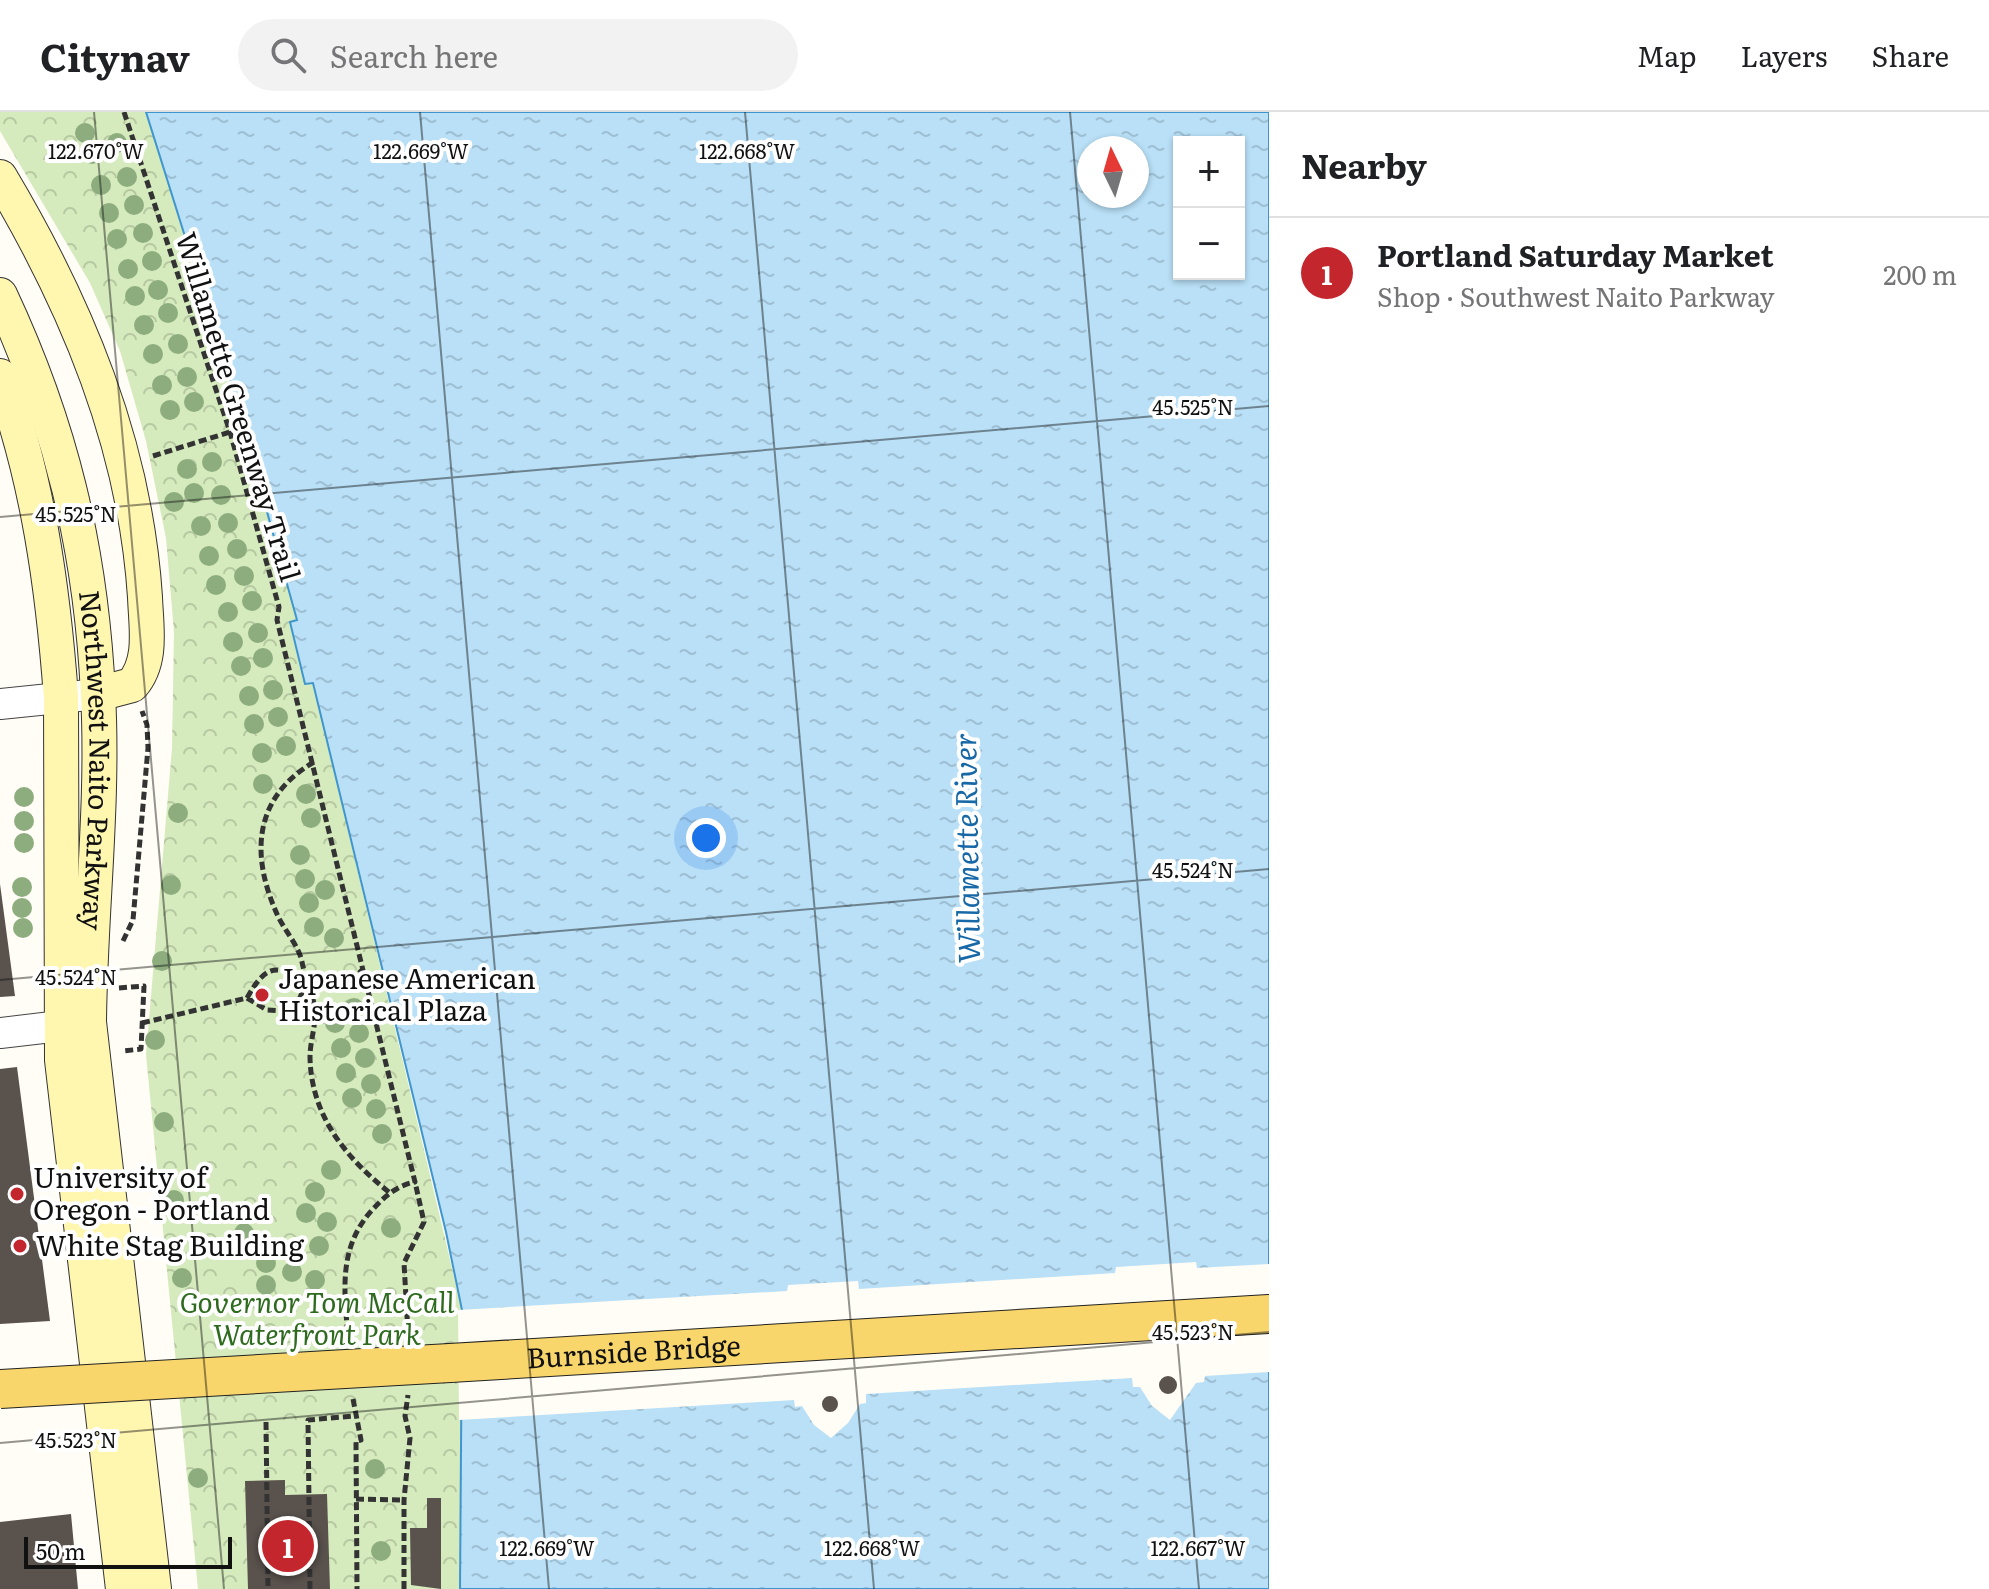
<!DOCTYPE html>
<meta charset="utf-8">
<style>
:root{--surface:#fff;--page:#f2f2f2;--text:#202124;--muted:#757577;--line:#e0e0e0;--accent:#c4262e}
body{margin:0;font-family:Literata,serif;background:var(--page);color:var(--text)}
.controls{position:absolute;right:24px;top:24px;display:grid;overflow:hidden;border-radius:0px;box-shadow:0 2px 6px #0004}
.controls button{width:72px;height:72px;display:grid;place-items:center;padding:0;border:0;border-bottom:2px solid var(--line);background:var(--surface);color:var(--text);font:40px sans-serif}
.compass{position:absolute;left:1077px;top:24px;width:72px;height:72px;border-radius:50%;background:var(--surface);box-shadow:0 2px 6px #0004;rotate:355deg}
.scale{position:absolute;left:24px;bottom:20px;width:208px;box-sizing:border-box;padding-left:8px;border:4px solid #111;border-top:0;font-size:22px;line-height:28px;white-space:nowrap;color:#111;-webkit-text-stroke:6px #fff;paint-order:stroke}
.you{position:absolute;left:706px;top:726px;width:28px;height:28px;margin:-20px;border:6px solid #fff;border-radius:50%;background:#1a73e8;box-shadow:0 0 0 12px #1a73e833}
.badge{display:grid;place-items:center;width:52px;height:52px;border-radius:50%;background:var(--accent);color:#fff;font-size:26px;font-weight:700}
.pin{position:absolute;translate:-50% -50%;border:4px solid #fff;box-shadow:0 2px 8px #0006}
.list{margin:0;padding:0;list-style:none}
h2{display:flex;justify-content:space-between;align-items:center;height:104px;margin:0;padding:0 32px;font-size:34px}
h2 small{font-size:26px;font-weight:400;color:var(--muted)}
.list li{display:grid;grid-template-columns:52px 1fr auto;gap:24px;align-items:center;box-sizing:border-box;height:112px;padding:0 32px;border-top:2px solid var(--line)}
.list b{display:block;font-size:30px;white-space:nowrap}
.list p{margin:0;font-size:26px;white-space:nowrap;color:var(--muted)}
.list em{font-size:26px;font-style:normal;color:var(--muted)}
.icon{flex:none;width:44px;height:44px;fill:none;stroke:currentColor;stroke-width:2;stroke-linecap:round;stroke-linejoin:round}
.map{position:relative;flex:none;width:1269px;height:1477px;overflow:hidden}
header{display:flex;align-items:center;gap:48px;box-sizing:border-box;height:112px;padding:0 40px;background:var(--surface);border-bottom:2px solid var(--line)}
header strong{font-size:38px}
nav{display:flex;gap:44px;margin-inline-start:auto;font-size:28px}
.search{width:560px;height:72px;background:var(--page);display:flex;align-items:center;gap:20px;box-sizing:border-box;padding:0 28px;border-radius:44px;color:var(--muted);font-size:30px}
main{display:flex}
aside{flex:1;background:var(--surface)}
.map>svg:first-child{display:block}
.park{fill:url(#park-crowns)}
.water{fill:url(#water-ripples);stroke:#3f96cf;stroke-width:2;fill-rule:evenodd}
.pier{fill:#fffdf5}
.building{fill:#5a524d}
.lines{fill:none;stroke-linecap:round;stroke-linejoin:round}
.tertiary-casing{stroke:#444;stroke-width:32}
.secondary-casing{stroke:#333;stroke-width:36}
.primary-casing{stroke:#222;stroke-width:40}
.path{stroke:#333;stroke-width:5;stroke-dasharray:8 4;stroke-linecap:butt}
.tertiary{stroke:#fff;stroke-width:30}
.secondary{stroke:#fff6b0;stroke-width:34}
.primary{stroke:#f9d66b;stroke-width:38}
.primary-bridge-casing{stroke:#222;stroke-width:40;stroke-linecap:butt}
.primary-bridge{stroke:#f9d66b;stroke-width:38}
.tree{fill:#8dad7f}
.ticks{fill:none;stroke:#111;stroke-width:2;stroke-opacity:0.45}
.poi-dot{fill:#c4262e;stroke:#fff;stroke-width:3}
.labels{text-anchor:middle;stroke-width:8;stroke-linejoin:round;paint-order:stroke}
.street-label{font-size:28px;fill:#111;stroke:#fff}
.poi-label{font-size:28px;fill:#111;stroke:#fff;text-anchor:start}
.park-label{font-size:28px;font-style:italic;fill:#2f6b1f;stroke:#fff}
.water-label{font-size:30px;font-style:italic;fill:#1768a6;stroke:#fff}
.ticks-label{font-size:20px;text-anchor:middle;fill:#111;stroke:#fff;stroke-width:8;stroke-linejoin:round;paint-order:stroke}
</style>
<header>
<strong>Citynav</strong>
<div class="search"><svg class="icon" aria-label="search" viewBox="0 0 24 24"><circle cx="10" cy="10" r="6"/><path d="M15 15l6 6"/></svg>Search here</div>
<nav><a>Map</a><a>Layers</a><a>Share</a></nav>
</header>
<main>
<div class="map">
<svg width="1269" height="1477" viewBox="0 0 1269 1477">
<defs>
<pattern id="park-crowns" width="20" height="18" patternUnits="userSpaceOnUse" patternTransform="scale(2)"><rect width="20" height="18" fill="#d5ebbd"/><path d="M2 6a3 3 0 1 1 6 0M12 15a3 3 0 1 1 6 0" fill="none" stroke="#b6c8a1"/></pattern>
<pattern id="water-ripples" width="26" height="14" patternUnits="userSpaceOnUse" patternTransform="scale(2)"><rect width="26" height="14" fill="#b9e0f7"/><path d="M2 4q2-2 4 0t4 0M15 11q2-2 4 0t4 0" fill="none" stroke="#9ebfd3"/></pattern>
</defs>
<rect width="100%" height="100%" fill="#fffdf5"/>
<path class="park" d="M0,0H146L234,281L297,509L290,510L306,572L313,571L462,1198L460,1477H198L146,943L172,636L174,520L166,426L146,329L120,239L90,171L0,19Z"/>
<path class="water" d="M146,0H1269V1477H460L462,1198L446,1120L313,571L305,572L290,510L297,508L234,281ZM1179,30H1239V162H1179ZM1089,36H1137V84H1089Z"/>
<path class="pier" d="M1196,1150L1197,1156L1269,1152V1260L1205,1264L1204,1270L1196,1271L1170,1308L1152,1294L1140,1275H1133L1132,1266L866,1282V1291L860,1292L848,1311L831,1326L814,1313L802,1294L795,1295L794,1288L459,1308L458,1198L787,1179L788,1173L858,1169L859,1177L1115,1161L1116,1155Z"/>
<path class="building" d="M0,772L15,884L0,885Z
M17,955L50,1209L0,1212V957Z
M1159 1273a9 9 0 1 1 18 0a9 9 0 1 1-18 0Z
M822 1292a8 8 0 1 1 16 0a8 8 0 1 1-16 0Z
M285,1368V1383L327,1382L330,1477H248L245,1369Z
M427,1386H441V1477L411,1473L410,1416H427Z
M71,1402L78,1477H0V1410Z"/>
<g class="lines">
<g class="tertiary-casing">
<path id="tertiary" d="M0,592L98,582
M0,921L60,914"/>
</g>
<g class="secondary-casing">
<g id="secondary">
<path d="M0,65C77,194 135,333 145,485C146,515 153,549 132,573L98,582"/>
<path id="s1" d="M0,183C61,313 91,437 98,582C104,691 90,801 89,910L154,1477"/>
<path d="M0,264C38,367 53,476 61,585L62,948L123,1477"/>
</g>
</g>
<g class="primary-casing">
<g id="primary">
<path id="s2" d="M450,1251L1269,1202"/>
</g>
</g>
<path class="path" d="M124,0L230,320L279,495L277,508L415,1070C398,1073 385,1084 374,1096C338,1134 344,1177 348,1225
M153,344L230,320
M314,650C254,685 250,742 277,802C284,818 299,834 302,850C305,866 316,888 315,903C315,917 310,930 310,945C311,1004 346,1046 390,1081
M123,829L133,808L148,636L147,613L142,599
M119,876L144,874L141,937L123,939
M247,886L267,898L285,899L299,888L306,871L357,863L364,856
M142,911L247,886C264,856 275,849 305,870
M408,1221L404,1151L424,1110L415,1070
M353,1287L361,1328L356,1329L357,1477
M266,1310L268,1477
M356,1387L404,1388
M310,1477L308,1308L354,1304
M404,1477V1388L410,1326L405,1304L408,1283"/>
<use href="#tertiary" class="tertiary"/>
<use href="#secondary" class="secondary"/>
<use href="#primary" class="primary"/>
<g class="primary-bridge-casing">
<path id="primary-bridge" d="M0,1277L450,1251"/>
</g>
<use href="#primary-bridge" class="primary-bridge"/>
</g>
<g class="tree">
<circle cx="85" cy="21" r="10"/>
<circle cx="117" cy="31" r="10"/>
<circle cx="92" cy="42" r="10"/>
<circle cx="127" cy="65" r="10"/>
<circle cx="101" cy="73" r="10"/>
<circle cx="134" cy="93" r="10"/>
<circle cx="109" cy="101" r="10"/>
<circle cx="143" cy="121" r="10"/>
<circle cx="117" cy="127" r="10"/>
<circle cx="152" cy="149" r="10"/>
<circle cx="128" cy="157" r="10"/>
<circle cx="158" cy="178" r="10"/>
<circle cx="135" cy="184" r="10"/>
<circle cx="168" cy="201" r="10"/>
<circle cx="144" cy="213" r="10"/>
<circle cx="178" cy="232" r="10"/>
<circle cx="153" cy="242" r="10"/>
<circle cx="187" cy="265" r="10"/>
<circle cx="162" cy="273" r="10"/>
<circle cx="194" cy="290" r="10"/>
<circle cx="170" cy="298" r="10"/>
<circle cx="212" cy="350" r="10"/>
<circle cx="187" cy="357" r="10"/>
<circle cx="194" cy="381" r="10"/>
<circle cx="221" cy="383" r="10"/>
<circle cx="174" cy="390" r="10"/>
<circle cx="228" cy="411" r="10"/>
<circle cx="201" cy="414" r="10"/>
<circle cx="237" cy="437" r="10"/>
<circle cx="209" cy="444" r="10"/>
<circle cx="244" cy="464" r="10"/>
<circle cx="216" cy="473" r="10"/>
<circle cx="252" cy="489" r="10"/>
<circle cx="228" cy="500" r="10"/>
<circle cx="258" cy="521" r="10"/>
<circle cx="233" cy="530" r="10"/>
<circle cx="263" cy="546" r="10"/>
<circle cx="241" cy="554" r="10"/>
<circle cx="273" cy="578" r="10"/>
<circle cx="249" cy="584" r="10"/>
<circle cx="278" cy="605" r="10"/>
<circle cx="254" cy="612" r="10"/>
<circle cx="286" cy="634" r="10"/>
<circle cx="262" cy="641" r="10"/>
<circle cx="263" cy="672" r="10"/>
<circle cx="306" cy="682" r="10"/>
<circle cx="24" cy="685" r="10"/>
<circle cx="178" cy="701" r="10"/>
<circle cx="311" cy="706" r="10"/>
<circle cx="24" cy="709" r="10"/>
<circle cx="24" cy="731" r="10"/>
<circle cx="300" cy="743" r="10"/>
<circle cx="305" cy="767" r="10"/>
<circle cx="171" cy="773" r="10"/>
<circle cx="22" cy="775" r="10"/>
<circle cx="325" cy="778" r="10"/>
<circle cx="309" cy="791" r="10"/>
<circle cx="22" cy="796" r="10"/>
<circle cx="314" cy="815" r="10"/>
<circle cx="23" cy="816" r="10"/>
<circle cx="334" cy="826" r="10"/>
<circle cx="162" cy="849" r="10"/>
<circle cx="354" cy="896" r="10"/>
<circle cx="335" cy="911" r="10"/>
<circle cx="359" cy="921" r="10"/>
<circle cx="155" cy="928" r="10"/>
<circle cx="341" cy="936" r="10"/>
<circle cx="365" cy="946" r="10"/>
<circle cx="346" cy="961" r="10"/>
<circle cx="371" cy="972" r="10"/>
<circle cx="352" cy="986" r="10"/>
<circle cx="376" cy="997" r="10"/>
<circle cx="164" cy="1010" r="10"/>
<circle cx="382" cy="1022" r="10"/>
<circle cx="331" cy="1058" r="10"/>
<circle cx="315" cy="1080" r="10"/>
<circle cx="174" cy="1088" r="10"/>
<circle cx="306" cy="1101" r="10"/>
<circle cx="327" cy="1110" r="10"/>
<circle cx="391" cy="1116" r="10"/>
<circle cx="244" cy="1121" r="10"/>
<circle cx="319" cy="1134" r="10"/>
<circle cx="266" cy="1151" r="10"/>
<circle cx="292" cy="1160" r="10"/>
<circle cx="182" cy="1166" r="10"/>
<circle cx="315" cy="1168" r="10"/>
<circle cx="266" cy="1173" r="10"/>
<circle cx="375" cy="1357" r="10"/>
<circle cx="198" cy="1366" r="10"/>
<circle cx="381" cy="1439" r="10"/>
</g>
<path class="ticks" d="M94,0L224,1477M420,0L549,1477M745,0L874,1477M1070,0L1199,1477M0,405L1269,294M0,868L1269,757M0,1331L1269,1220"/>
<g class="poi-dot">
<circle cx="262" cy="883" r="8"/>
<circle cx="17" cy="1082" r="8"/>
<circle cx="20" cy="1134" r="8"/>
</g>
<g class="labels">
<g class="street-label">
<text transform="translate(238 295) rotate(73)" y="10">Willamette Greenway Trail</text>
<text dy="10" stroke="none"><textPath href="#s1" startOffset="480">Northwest Naito Parkway</textPath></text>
<text dy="10" stroke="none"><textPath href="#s2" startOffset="184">Burnside Bridge</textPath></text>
</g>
<g class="poi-label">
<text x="278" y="877">Japanese American<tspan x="278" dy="32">Historical Plaza</tspan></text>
<text x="33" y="1076">University of<tspan x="33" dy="32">Oregon - Portland</tspan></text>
<text x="36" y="1144">White Stag Building</text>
</g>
<g class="park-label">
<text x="317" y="1201">Governor Tom McCall<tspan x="317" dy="32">Waterfront Park</tspan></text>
</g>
<g class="water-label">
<text transform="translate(968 736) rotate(-91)" y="10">Willamette River</text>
</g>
</g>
<g class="ticks-label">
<text x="96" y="47">122.670°W</text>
<text x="421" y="47">122.669°W</text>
<text x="747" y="47">122.668°W</text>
<text x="1193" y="303">45.525°N</text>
<text x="76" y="410">45.525°N</text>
<text x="1193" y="766">45.524°N</text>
<text x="76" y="873">45.524°N</text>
<text x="1193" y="1228">45.523°N</text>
<text x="76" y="1336">45.523°N</text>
<text x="547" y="1444">122.669°W</text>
<text x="872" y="1444">122.668°W</text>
<text x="1198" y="1444">122.667°W</text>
</g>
</svg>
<div class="controls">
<button>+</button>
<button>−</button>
</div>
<svg class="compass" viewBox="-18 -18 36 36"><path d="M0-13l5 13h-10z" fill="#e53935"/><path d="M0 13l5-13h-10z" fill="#757577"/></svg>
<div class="scale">50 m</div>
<div class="you"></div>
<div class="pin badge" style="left:288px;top:1434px">1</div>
</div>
<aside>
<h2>Nearby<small></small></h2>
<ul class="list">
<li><span class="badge">1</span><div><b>Portland Saturday Market</b><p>Shop · Southwest Naito Parkway</p></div><em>200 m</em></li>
</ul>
</aside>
</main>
